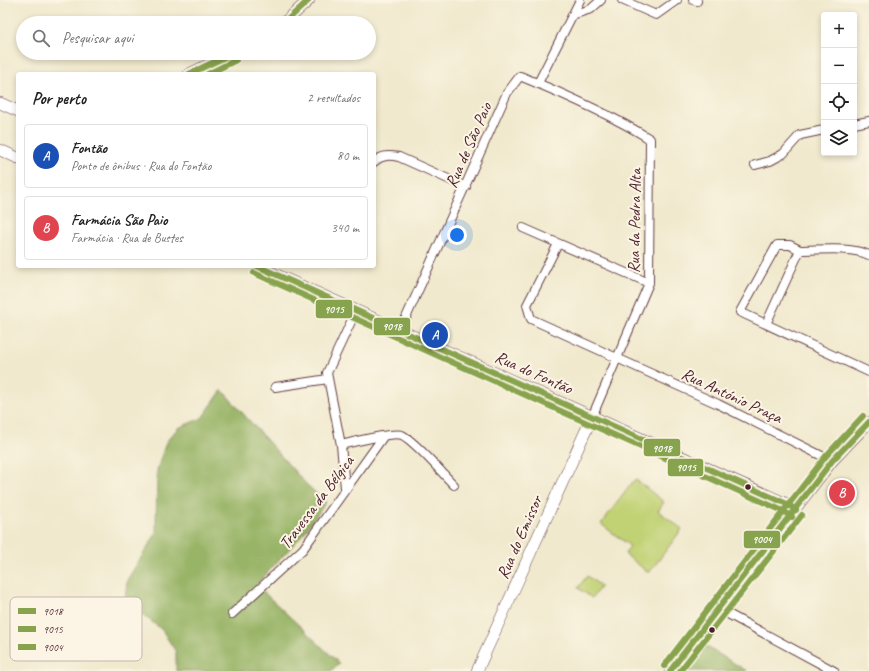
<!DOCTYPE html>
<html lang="pt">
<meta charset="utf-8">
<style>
:root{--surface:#fff;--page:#f2f2f2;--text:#222;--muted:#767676;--line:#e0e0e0;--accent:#d1495b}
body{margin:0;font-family:Caveat,sans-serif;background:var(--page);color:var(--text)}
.controls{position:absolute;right:12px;top:12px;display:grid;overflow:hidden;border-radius:4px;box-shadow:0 2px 6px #0003}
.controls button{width:36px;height:36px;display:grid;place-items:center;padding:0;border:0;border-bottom:1px solid var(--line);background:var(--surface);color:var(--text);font:20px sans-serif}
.you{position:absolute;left:457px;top:235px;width:14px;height:14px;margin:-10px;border:3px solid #fff;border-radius:50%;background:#1a73e8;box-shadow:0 0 0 6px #1a73e833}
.badge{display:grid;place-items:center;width:26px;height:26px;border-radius:50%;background:var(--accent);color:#fff;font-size:13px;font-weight:700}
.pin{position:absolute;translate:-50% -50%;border:2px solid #fff;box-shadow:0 1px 4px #0006}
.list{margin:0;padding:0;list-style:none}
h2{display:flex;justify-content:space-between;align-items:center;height:52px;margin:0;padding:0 16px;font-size:17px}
h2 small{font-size:13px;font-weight:400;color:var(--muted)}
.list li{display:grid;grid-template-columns:26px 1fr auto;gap:12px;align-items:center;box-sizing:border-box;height:64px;margin:0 8px 8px;padding:0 8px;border:1px solid var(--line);border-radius:4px}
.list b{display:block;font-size:15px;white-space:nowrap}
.list p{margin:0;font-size:13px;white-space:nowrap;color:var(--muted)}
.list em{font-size:13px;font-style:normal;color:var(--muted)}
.icon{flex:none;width:22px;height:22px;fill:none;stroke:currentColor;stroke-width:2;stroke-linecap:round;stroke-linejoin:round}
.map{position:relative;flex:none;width:869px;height:671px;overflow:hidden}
.search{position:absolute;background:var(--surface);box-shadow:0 2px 6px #0003;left:16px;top:16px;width:360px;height:44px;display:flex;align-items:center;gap:10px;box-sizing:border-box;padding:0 14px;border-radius:22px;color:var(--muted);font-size:15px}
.panel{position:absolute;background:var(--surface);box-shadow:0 2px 6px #0003;left:16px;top:72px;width:360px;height:196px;border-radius:4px}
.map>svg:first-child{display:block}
.green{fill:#c1d274;stroke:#867850}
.forest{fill:#98b466;stroke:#716a48}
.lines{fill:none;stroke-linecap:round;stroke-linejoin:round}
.street-casing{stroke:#633d43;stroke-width:10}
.secondary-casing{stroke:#633d43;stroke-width:12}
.street{stroke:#fff;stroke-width:8}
.secondary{stroke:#fff;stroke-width:11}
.bus-1-casing{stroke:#fcf5e5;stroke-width:9}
.bus-2-casing{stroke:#fcf5e5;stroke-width:9}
.bus-3-casing{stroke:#fcf5e5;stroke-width:9}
.bus-1{stroke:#88a34d;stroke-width:6}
.bus-2{stroke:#88a34d;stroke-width:6}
.bus-3{stroke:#88a34d;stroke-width:6}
.bus-dot{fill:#4a1f2b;stroke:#fcf5e5;stroke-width:1.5}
.labels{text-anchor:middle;stroke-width:4;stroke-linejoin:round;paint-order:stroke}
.street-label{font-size:17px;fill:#4a1f2b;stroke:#fcf5e5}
.key{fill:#fcf5e5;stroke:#c7b5ad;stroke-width:1}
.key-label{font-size:11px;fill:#4a1f2b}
.line-badge{stroke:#fcf5e5;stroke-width:1.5}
.badge-label{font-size:11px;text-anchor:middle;font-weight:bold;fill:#fff}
</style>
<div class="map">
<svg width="869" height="671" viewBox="0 0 869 671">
<rect width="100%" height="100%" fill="#fcf5e5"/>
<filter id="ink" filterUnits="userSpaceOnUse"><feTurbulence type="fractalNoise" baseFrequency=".025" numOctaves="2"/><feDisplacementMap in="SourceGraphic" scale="8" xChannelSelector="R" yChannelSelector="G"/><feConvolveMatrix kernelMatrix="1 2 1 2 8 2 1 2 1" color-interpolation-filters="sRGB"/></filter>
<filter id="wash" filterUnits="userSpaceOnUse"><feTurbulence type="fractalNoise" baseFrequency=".012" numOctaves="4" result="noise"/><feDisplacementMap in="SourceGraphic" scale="16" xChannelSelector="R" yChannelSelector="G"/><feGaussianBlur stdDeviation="0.9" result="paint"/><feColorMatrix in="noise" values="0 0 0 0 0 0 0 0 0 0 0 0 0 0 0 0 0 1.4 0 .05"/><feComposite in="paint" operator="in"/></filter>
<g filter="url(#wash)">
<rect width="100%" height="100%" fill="#f0e9cd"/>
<path class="green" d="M635,479L664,502L658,511L682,529L649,573L625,554L630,546L601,524Z
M587,576L601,586L592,598L578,588Z"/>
<path class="forest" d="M222,390L306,484L326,502L304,533L256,585L339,663L331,671H176V652L162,630L125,600L127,580L156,534L157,470L166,442L178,428L202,418Z
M697,641L747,671H676Z"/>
</g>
<g filter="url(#ink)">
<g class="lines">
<g class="street-casing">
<path id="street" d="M622,0L656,15L677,0
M693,0L697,1
M572,15L591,9L601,0
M538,83L580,0
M854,124L869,121
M374,162C382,155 389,155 399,157L466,187
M755,165L770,161L783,154L800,135L824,130
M523,228L649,283
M558,244L527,305L531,319L718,404L832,461
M800,250C822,250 849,246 869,255
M766,324L800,250L790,245H777L740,312L869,372
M400,331L507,93L520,76C564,94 610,114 650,139L649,283L592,417
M275,387L328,379
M341,445C352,442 394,432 402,435C416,442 442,473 454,485
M345,488L341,445L327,373L356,311
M720,608L728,614L834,671
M232,614L303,549L383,437"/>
</g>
<g class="secondary-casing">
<path id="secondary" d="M284,23L309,0
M189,74L233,53
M0,103L18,111
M0,150L18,158
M257,266L787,504L796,510
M477,671L592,417
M670,671L832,461L869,422"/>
</g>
<use href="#street" class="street"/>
<use href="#secondary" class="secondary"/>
<g class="bus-1-casing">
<path id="bus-1" d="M284,23L309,0
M189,74L233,53
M257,266L787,504L796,510
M670,671L832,461L869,422"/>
</g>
<g class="bus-2-casing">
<path id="bus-2" d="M208,74L236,60
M254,273L783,511L792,517
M680,671L802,515"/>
</g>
<g class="bus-3-casing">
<path id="bus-3" d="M664,666L826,456L863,416"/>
</g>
<use href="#bus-1" class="bus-1"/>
<use href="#bus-2" class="bus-2"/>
<use href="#bus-3" class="bus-3"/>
</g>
</g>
<g class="bus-dot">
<circle cx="748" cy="487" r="3.5"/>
<circle cx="712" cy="630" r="3.5"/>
</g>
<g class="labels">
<g class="street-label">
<text transform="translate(468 145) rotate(-66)" y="6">Rua de São Paio</text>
<text transform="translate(634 221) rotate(-89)" y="6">Rua da Pedra Alta</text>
<text transform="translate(534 372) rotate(24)" y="6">Rua do Fontão</text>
<text transform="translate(732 395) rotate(25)" y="6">Rua António Praça</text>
<text transform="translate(316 502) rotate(-53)" y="6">Travessa da Bélgica</text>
<text transform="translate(519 537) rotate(-66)" y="6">Rua do Emissor</text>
</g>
</g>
<rect x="10" y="597" width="132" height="64" rx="6" class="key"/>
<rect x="18" y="608" width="18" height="6" fill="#88a34d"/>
<rect x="18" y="626" width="18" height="6" fill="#88a34d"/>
<rect x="18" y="644" width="18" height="6" fill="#88a34d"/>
<g class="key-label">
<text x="43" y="615">9018</text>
<text x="43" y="633">9015</text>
<text x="43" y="651">9004</text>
</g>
<g class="line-badge">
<rect x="315" y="299" width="38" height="20" rx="4" fill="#88a34d"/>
<rect x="373" y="317" width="38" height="19" rx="4" fill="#88a34d"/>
<rect x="643" y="438" width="38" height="19" rx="4" fill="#88a34d"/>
<rect x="667" y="458" width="37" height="19" rx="4" fill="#88a34d"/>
<rect x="743" y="530" width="38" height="19" rx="4" fill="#88a34d"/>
</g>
<g class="badge-label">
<text x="334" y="313">9015</text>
<text x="392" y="330">9018</text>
<text x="662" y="452">9018</text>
<text x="686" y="471">9015</text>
<text x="762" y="543">9004</text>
</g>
</svg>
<div class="controls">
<button>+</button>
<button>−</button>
<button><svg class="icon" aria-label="locate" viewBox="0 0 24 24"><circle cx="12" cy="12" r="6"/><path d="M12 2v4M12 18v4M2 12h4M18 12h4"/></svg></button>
<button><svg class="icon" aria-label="layers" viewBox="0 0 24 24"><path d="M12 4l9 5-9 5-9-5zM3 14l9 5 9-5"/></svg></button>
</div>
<div class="you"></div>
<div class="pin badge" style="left:435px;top:335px;background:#1a4fb4">A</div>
<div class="pin badge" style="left:842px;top:493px;background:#e0444e">B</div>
<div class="search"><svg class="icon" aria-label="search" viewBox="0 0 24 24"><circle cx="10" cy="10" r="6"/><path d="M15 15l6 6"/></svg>Pesquisar aqui</div>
<section class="panel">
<h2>Por perto<small>2 resultados</small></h2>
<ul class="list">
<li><span class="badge" style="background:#1a4fb4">A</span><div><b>Fontão</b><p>Ponto de ônibus · Rua do Fontão</p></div><em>80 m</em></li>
<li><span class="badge" style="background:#e0444e">B</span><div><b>Farmácia São Paio</b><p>Farmácia · Rua de Bustes</p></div><em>340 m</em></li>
</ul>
</section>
</div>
